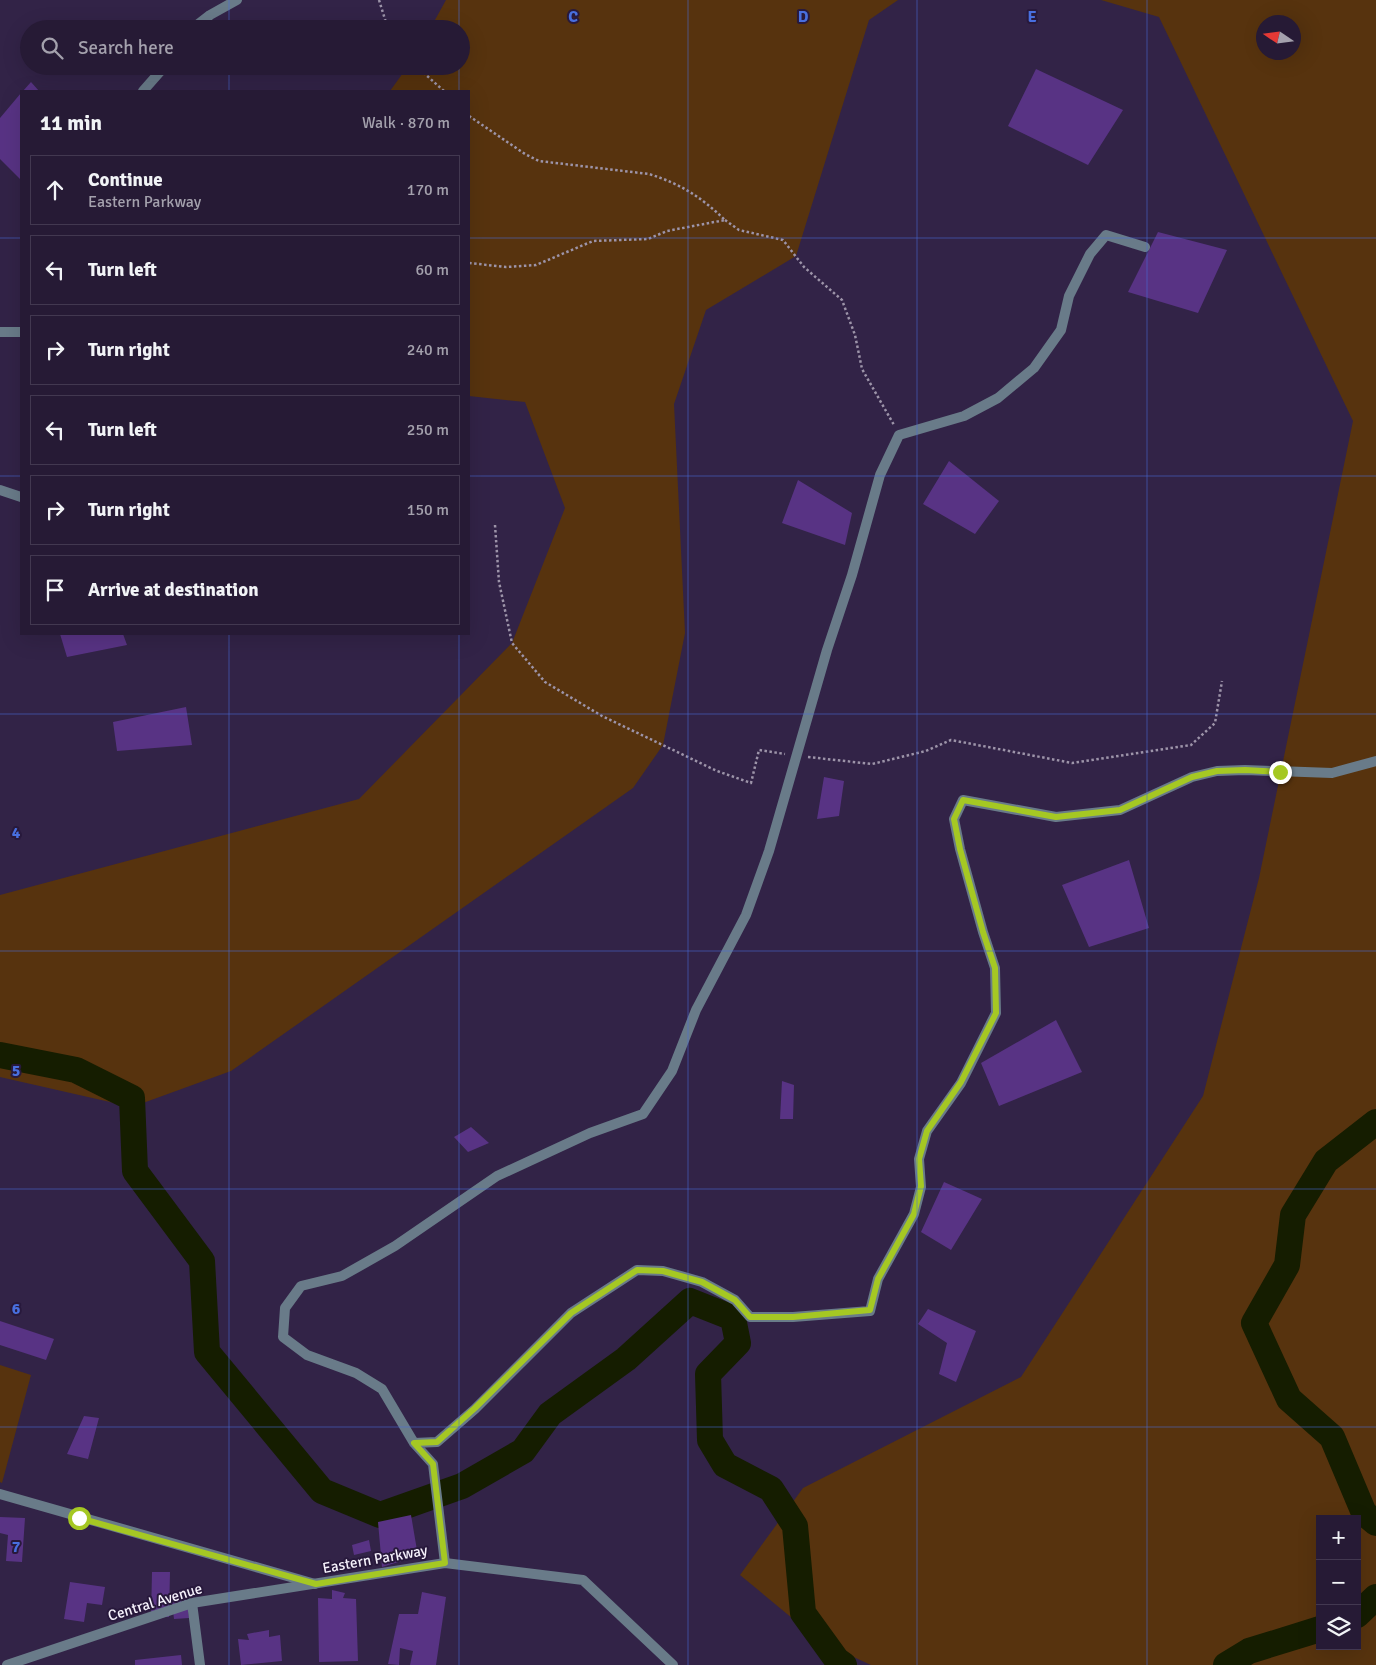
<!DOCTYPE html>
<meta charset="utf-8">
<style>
:root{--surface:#261a35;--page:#2e233d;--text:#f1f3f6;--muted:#a4a1ad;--line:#423850}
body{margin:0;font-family:Signika,sans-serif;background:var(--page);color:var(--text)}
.controls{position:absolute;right:15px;bottom:15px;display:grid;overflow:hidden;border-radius:0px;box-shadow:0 5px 20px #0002}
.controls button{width:45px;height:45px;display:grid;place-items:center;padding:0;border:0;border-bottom:1px solid var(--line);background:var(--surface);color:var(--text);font:25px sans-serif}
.compass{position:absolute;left:1256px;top:15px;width:45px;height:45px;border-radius:50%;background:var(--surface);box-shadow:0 5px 20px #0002;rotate:283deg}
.stop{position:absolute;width:15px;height:15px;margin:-11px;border:4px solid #a5c823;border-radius:50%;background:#fff}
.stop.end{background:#a5c823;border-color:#fff;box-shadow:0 1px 5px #0008}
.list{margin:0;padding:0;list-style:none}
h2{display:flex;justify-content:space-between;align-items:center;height:65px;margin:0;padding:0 20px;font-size:21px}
h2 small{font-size:16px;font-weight:400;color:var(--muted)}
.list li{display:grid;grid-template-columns:32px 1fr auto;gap:15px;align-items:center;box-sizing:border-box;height:70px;margin:0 10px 10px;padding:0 10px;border:1px solid var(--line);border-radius:0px}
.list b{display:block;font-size:19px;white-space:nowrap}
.list p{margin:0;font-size:16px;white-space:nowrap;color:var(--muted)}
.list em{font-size:16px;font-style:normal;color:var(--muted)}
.icon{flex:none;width:28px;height:28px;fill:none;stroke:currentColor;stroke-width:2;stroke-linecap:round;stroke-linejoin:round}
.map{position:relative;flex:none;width:1376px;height:1665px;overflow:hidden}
.search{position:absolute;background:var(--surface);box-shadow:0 5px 20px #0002;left:20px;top:20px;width:450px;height:55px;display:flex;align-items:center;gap:12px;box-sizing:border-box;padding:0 18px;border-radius:28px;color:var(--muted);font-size:19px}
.panel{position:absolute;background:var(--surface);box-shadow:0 5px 20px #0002;left:20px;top:90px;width:450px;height:545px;border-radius:0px}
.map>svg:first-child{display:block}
.green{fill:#57330e;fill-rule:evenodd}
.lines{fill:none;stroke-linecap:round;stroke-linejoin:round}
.river{stroke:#151d00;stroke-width:26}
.building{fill:#583384}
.path{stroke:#9d94a9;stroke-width:2.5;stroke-dasharray:2.5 2.5;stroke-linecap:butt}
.minor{stroke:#697b89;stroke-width:10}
.tertiary{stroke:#697b89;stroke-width:10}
.route{stroke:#a5c823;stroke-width:6}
.grid{fill:none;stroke:#486fdf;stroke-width:1;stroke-opacity:0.55}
.labels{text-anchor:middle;stroke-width:4;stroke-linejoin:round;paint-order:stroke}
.street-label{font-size:15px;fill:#f6f2fc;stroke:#28193c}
.grid-label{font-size:16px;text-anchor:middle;font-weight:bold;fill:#486fdf;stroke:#28193c;stroke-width:4;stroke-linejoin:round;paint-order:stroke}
</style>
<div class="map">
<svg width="1376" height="1665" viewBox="0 0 1376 1665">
<rect width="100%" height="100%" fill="#322347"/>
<path class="green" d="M446,0H898L869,20L796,256L706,310L674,404L685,633L663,745L633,788L231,1071L132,1107L0,1077V895L359,799L512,643L565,508L525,402L469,396V91H390L408,66H461V29H430Z
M1101,0H1376V1665H871L821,1642L740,1575L803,1488L1021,1377L1203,1096L1259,878L1353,421L1159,17ZM1264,22H1294V52H1264ZM1320,1519H1357V1646H1320Z
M0,1365L31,1375L2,1483L0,1482Z"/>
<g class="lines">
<path class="river" d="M0,1055L76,1070L132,1098L135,1171L202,1261L207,1352L322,1491L380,1515L462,1486L523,1451L550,1414L626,1359L690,1301L733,1318L738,1343L708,1374L710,1440L725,1465L771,1489L795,1526L803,1613L837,1660L844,1665
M1376,1122L1326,1161L1293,1215L1287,1265L1254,1323L1289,1399L1332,1437L1364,1513L1376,1523
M1357,1615L1376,1597
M1226,1665L1249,1651L1320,1629"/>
</g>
<path class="building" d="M1036,69L1123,110L1088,165L1008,126Z
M31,82L39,91H23Z
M21,93V180L0,159V118Z
M1158,232L1227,250L1198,313L1128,292Z
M949,461L999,501L975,534L923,504Z
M798,480L852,513L845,545L782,523Z
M60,634H123L127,645L67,657Z
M186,707L192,745L117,751L113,722Z
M824,777L844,781L839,816L817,819Z
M1129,860L1149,928L1089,947L1062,885Z
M1056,1020L1082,1072L999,1106L981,1063Z
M782,1081L794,1085L793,1119H780Z
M471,1127L489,1143L468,1152L454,1137Z
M944,1182L982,1199L951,1250L921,1232Z
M928,1309L976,1331L956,1382L939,1374L947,1343L918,1324Z
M0,1321L54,1339L46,1360L0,1345Z
M84,1416L99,1418L88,1459L67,1454Z
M411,1515L418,1556L382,1567L378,1522Z
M0,1517L25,1518L22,1562L6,1561L8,1535L0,1533Z
M369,1540L371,1551L354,1555L352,1545Z
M152,1572H170L169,1617H151Z
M70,1582L105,1587L102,1605L87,1603L84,1622L64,1619Z
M332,1590L345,1593L343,1598L356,1599L358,1661L319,1662L318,1598L332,1599Z
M422,1592L446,1597L436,1665H410L413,1651L400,1648L399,1665L388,1664L399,1614H418Z
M187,1600L189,1618L174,1619L172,1602Z
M269,1630V1637L280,1635L282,1661L241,1665L238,1639L249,1640L247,1634Z
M181,1655L182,1665H135V1660Z"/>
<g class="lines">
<path class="path" d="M379,0L388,29
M416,66L444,91
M469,116L525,154L539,161L649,174C681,184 701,197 725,220L667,231L648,239L593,241L536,265L506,267L469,263
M725,220L739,230L783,240L804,267L842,300L855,335L862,369L894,425
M495,525L499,582L512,643L545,682L602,716L717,771L751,783L759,750L785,754
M808,757L872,764L926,751L951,740L1072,763L1191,745L1215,723L1222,681"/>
<path class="minor" d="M192,29L210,15L237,0
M143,91L165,66
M0,332H21
M0,490L21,497
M414,1443L437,1442L475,1409L571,1313L637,1270L663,1271L702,1282L735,1300L750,1317H793L870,1311L878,1279L914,1214L921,1187L919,1159L927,1131L961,1083L996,1013L995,968L983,932L960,849L954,819L963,800L1056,817L1120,810L1192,777L1217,771L1245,770L1332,773L1376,761
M0,1494L315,1584
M445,1563L433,1464L414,1443L382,1389L356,1373L307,1355L283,1337L285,1308L301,1286L342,1276L395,1246L497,1176L590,1133L643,1114L672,1071L696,1010L746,915L769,851L827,650L852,575L880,475L899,435L964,416L998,398L1034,368L1061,330L1069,296L1090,254L1106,235L1145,247
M192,1603L200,1665"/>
<path class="tertiary" d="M7,1665L192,1603L445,1563L583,1580L673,1665"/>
</g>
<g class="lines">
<path class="route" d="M79,1518L316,1584L445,1563L433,1464L414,1443L437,1442L475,1408L571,1313L637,1270L663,1271L702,1282L735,1300L750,1317H793L870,1310L878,1279L914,1214L921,1186L919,1159L927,1131L961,1082L996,1013L995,968L983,932L960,849L954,819L963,800L1056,817L1120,810L1192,777L1217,771L1245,770L1280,772"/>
</g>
<path class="grid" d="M229,0V29M459,0V29M688,0V1665M917,0V1665M1147,0V1665M229,66V91M459,66V91M0,238H21M469,238H1376M0,476H21M469,476H1376M229,634V1665M459,634V1665M0,714H1376M0,951H1376M0,1189H1376M0,1427H1376"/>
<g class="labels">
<g class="street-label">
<text transform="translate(375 1559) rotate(-10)" y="5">Eastern Parkway</text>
<text transform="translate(155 1602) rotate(-17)" y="5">Central Avenue</text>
</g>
</g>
<g class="grid-label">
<text x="573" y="22">C</text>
<text x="803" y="22">D</text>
<text x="1032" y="22">E</text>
<text x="16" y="838">4</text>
<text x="16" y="1076">5</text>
<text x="16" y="1314">6</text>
<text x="16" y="1552">7</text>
</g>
</svg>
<div class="controls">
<button>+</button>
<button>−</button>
<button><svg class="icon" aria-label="layers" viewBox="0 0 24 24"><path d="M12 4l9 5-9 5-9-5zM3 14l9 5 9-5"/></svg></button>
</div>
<svg class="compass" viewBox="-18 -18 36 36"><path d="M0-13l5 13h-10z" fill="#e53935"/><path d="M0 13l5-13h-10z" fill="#a4a1ad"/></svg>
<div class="stop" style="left:79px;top:1518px"></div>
<div class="stop end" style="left:1280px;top:772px"></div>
<div class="search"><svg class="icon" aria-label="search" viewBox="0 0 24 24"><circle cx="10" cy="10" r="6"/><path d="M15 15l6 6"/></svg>Search here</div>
<section class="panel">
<h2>11 min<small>Walk · 870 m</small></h2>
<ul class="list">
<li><svg class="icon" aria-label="ahead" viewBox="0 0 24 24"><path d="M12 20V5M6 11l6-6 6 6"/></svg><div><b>Continue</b><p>Eastern Parkway</p></div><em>170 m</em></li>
<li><svg class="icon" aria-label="left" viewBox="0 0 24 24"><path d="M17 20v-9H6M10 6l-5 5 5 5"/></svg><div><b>Turn left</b></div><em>60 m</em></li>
<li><svg class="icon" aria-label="right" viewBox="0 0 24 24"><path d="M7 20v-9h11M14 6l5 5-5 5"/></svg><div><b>Turn right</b></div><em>240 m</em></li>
<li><svg class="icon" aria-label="left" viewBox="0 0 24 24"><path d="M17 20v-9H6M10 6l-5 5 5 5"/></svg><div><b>Turn left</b></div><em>250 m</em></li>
<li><svg class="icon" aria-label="right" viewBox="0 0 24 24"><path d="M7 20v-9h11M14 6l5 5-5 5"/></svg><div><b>Turn right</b></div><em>150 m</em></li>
<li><svg class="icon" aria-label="arrive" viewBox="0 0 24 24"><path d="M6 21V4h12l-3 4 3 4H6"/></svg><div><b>Arrive at destination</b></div></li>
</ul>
</section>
</div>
